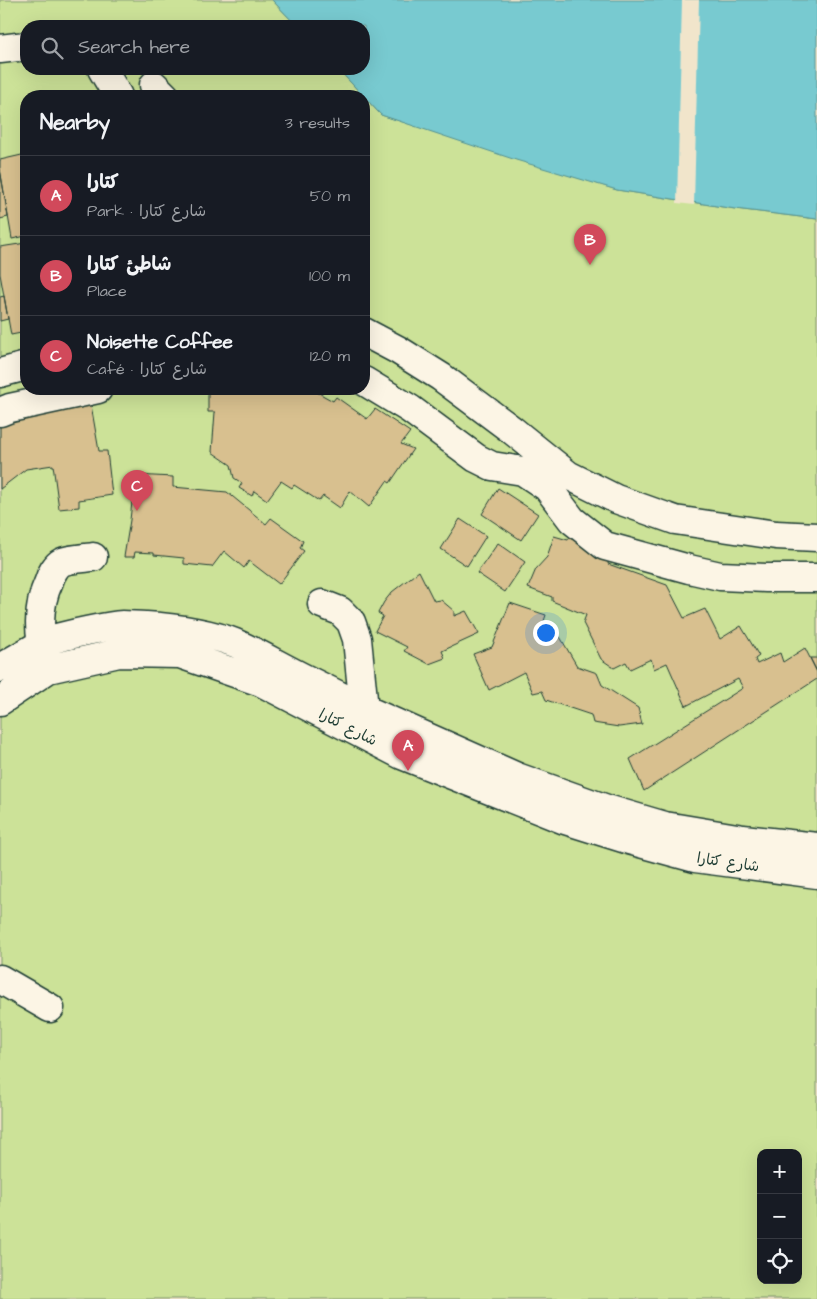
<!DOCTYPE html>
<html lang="en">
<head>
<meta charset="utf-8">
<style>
  body { margin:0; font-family:"Architects Daughter","Playpen Sans Arabic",sans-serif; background:#20242c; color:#f1f3f6 }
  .controls { position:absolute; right:15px; bottom:15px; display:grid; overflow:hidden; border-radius:10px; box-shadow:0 5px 20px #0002 }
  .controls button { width:45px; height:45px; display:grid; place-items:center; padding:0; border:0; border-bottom:1px solid #363941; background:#171b24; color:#f1f3f6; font:25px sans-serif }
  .you { position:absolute; left:545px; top:632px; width:18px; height:18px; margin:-12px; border:4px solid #fff; border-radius:50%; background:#1a73e8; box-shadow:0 0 0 8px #1a73e833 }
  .badge { display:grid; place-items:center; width:32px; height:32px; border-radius:50%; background:#d1495b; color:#fff; font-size:16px; font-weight:700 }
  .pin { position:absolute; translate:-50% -41px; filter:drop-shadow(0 1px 2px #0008) }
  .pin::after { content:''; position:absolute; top:26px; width:18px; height:15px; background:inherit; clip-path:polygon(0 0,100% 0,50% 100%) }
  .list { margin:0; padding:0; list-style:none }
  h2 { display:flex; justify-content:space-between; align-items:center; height:65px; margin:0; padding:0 20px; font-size:21px }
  h2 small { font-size:16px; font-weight:400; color:#9ea1a6 }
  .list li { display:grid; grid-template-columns:32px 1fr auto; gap:15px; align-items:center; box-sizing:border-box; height:80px; padding:0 20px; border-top:1px solid #363941 }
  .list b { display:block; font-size:19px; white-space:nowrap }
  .list p { margin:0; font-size:16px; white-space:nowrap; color:#9ea1a6 }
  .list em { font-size:16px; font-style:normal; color:#9ea1a6 }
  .icon { flex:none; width:28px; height:28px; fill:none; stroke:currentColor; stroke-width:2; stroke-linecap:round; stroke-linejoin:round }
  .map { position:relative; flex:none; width:817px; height:1299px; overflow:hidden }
  .search { position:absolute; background:#171b24; box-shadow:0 5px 20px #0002; left:20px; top:20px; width:350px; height:55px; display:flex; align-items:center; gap:12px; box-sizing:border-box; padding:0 18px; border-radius:20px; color:#9ea1a6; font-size:19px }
  .panel { position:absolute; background:#171b24; box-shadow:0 5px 20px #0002; left:20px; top:90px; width:350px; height:305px; border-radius:20px }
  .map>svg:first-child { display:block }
  .green { fill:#cce298; stroke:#769066; fill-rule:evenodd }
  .water { fill:#78cad0; stroke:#549292 }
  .pier { fill:#f1e5cb }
  .building { fill:#d8c08f; stroke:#1f3d34 }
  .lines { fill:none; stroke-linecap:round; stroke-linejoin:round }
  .minor-casing { stroke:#1f3d34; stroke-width:31 }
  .minor { stroke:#fcf5e5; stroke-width:28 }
  .labels { text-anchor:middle; stroke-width:4; stroke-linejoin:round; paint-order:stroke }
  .street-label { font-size:15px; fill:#1f3d34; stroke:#fcf5e5 }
</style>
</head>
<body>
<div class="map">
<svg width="817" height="1299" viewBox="0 0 817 1299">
  <rect width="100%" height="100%" fill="#f1e5cb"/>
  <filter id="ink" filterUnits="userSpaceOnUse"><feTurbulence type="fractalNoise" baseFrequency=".02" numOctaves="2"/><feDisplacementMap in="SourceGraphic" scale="10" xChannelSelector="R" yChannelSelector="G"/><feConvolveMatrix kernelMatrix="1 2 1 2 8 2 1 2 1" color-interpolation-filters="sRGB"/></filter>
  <g filter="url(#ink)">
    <!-- green -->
    <path class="green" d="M 0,0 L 272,0 L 297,26 L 26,26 L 26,69 L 338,69 L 381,115 L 617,190 L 735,209 L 817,219 L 817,1299 L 0,1299 ZM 26,96 L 364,96 L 364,389 L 26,389 ZM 761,1153 L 798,1153 L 798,1280 L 761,1280 Z"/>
    <!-- water -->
    <path class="water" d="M 272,0 L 817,0 L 817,219 L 735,209 L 617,190 L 516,160 L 381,115 L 338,69 L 364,69 L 364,26 L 297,26 Z"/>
    <!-- pier -->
    <path class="pier" d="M 682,0 L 699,0 L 694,205 L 677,203 Z"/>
    <!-- building -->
    <path class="building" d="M 26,154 L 26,236 L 12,239 L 0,169 L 0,160 Z
      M 0,169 L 8,217 L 0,219 Z
      M 26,243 L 26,332 L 11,335 L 0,274 L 0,247 Z
      M 4,296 L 8,319 L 0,321 L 0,297 Z
      M 213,389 L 307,389 L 315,391 L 333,401 L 336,397 L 367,419 L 375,409 L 410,432 L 401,444 L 413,449 L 390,483 L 387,481 L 369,507 L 350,491 L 340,508 L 323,496 L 319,501 L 294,485 L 292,488 L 281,481 L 267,500 L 254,491 L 252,496 L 239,488 L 242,483 L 234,478 L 231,465 L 212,452 L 215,412 L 208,412 L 208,391 Z
      M 91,405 L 99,451 L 107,451 L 112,495 L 79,500 L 79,507 L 59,509 L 53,465 L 26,469 L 0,489 L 0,418 L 41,411 Z
      M 135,475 L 173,477 L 173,487 L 227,492 L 266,524 L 271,518 L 303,541 L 300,548 L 304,551 L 279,584 L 249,561 L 244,568 L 224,551 L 212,567 L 184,564 L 184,558 L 154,555 L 154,553 L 135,552 L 134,557 L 124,557 L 130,520 Z
      M 498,488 L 538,514 L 521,540 L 482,514 Z
      M 460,519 L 486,536 L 467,566 L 441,549 Z
      M 554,536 L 568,540 L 569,538 L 579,542 L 578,544 L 610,554 L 608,564 L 667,585 L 684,618 L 705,609 L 720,639 L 741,626 L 759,656 L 755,659 L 757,664 L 780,653 L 783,662 L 805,648 L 817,672 L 817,679 L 644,791 L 630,759 L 743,688 L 738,679 L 686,706 L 667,663 L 654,669 L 651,659 L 630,669 L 626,662 L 614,668 L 601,659 L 583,623 L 586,615 L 552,601 L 552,597 L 528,588 L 536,569 L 547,557 Z
      M 498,543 L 525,562 L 505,592 L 477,573 Z
      M 419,571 L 434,601 L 441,600 L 454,611 L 454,616 L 466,611 L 479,634 L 442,651 L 445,658 L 429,664 L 404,651 L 407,647 L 375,631 L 383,616 L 378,613 L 384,602 L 392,592 Z
      M 510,603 L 546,615 L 542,627 L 559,635 L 577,666 L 597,673 L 602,685 L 638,708 L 642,724 L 619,727 L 593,723 L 591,715 L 546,700 L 542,691 L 533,693 L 524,672 L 489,690 L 473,654 L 492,647 Z
      M 810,658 L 817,658 L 817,672 Z"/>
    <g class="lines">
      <!-- minor casing -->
      <g class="minor-casing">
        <path id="minor" d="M 0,49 L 26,46
          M 102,69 L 118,96
          M 154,85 L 165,96
          M 364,332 L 398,350 L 441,377 L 512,430 L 568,475 L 616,499 L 675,520 L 776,535 L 817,537
          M 0,373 L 26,366
          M 364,381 L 410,409 L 476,458 L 492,466 L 523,471 L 547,487 L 572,520 L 605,546 L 689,569 L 720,576 L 766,578 L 817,578
          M 0,412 L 10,408 L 98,389
          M 322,604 L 340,611 L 351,622 L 357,639 L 364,709
          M 46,661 C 38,634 37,607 49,581 C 51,574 56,565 62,562 C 68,559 86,558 93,557
          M 0,668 L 41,644 L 49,640 C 73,634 98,627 123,625 C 131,625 138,626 146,626 C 176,628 207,632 235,643 C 256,652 276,664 296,674 C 319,686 342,696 364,709 L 517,777 L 607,809 L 665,826 L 743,839 L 817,847
          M 0,701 L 48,669 L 119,653 L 180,654 L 261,682 L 402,755 L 565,820 L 629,840 L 695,858 L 817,874
          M 0,979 L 50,1008"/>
      </g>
      <!-- minor -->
      <use href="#minor" class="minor"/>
    </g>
  </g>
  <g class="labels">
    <!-- street labels -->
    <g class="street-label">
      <text transform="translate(348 727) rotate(27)" y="5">شارع كتارا</text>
      <text transform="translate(728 862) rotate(8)" y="5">شارع كتارا</text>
    </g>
  </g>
</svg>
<div class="controls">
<button>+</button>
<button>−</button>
<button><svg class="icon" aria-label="locate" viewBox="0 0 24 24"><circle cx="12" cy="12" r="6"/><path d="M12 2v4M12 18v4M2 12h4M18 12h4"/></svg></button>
</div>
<div class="you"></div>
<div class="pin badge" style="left:408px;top:771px">A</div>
<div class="pin badge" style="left:590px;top:265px">B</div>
<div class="pin badge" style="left:137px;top:511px">C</div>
<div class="search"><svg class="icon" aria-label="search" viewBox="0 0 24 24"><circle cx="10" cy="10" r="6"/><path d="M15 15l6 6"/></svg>Search here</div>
<section class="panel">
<h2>Nearby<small>3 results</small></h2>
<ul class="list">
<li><span class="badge">A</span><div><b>كتارا</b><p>Park · شارع كتارا</p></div><em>50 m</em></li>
<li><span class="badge">B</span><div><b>شاطئ كتارا</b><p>Place</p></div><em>100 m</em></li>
<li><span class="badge">C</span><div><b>Noisette Coffee</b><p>Café · شارع كتارا</p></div><em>120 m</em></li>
</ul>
</section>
</div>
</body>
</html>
